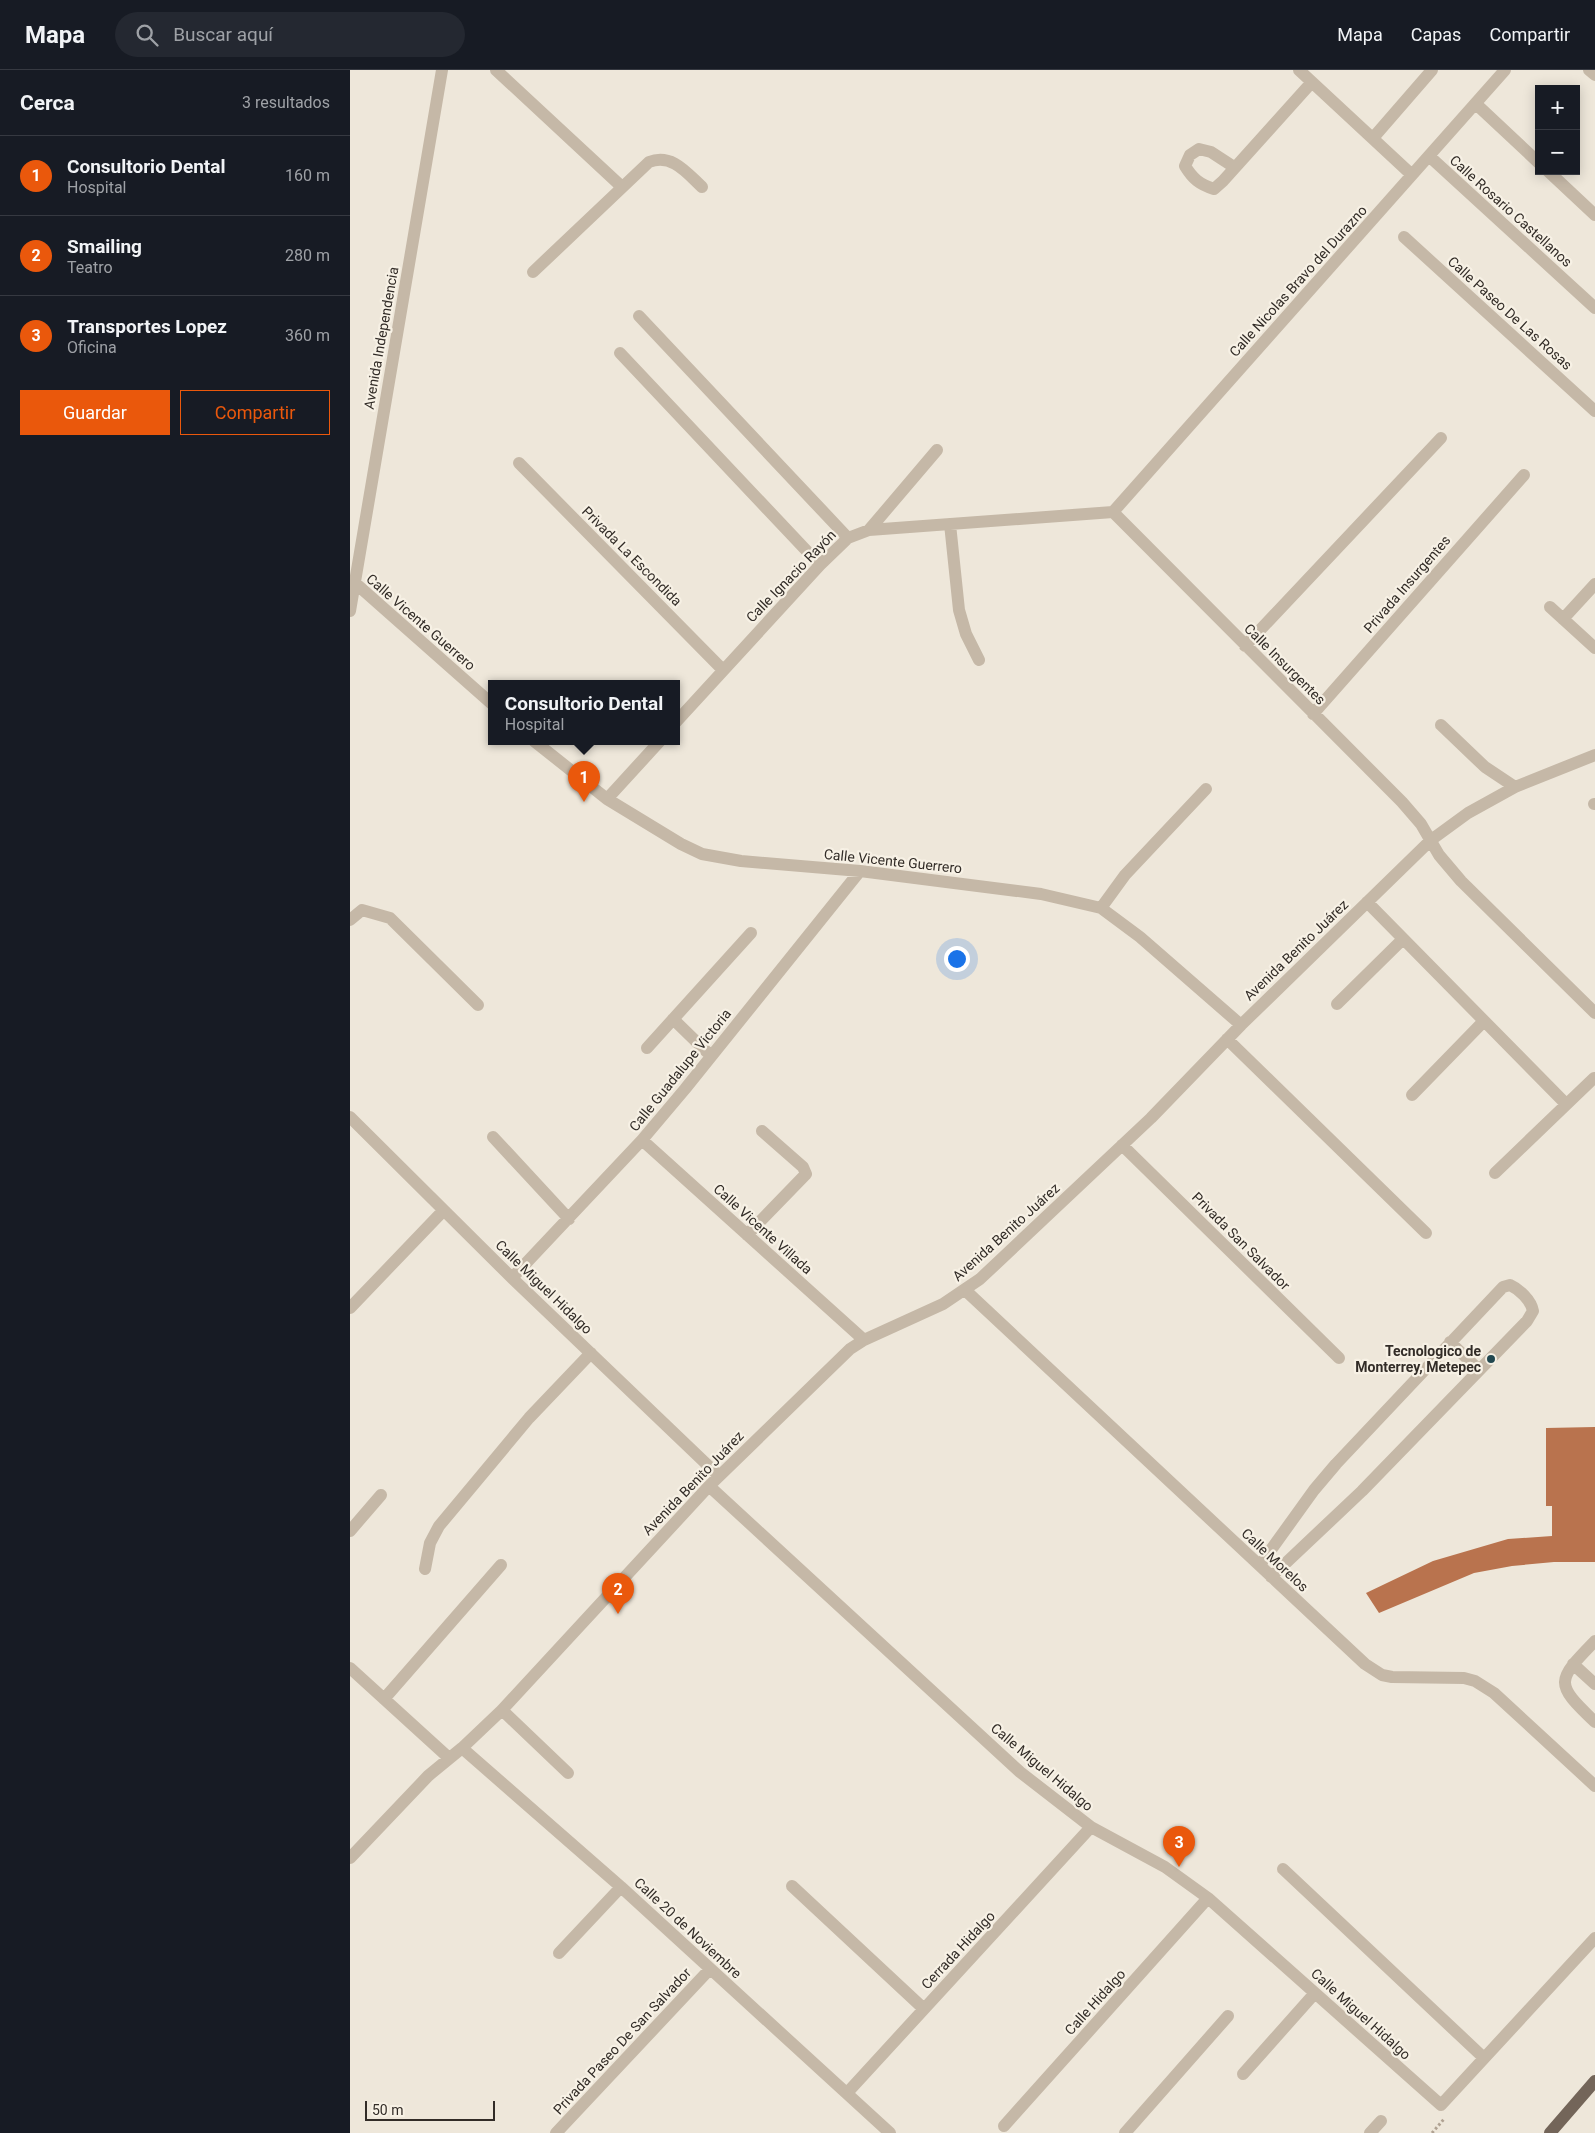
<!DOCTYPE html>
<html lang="es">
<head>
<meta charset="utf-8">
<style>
  body { margin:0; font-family:Roboto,sans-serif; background:#242831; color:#f1f3f6 }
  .controls { position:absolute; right:15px; top:15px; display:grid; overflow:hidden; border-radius:0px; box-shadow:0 2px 12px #0003 }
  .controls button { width:45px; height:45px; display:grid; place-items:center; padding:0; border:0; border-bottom:1px solid #363941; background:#171b24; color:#f1f3f6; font:25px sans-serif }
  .scale { position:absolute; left:15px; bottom:12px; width:130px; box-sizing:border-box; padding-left:5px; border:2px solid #322c27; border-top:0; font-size:14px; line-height:18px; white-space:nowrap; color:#322c27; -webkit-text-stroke:4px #f7f1e5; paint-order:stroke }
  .you { position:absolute; left:606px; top:888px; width:18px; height:18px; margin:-12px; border:4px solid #fff; border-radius:50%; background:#1a73e8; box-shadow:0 0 0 8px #1a73e833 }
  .badge { display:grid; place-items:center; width:32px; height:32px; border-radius:50%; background:#ea580c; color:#fff; font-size:16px; font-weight:700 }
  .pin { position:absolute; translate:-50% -41px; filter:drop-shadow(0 1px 2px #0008) }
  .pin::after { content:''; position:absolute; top:26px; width:18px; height:15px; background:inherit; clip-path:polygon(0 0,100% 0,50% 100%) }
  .popup { position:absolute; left:138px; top:610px; width:192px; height:65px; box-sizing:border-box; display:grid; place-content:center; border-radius:0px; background:#171b24; filter:drop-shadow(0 1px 4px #0005); font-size:16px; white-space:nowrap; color:#9ea1a6 }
  .popup b { font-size:19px; color:#f1f3f6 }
  .popup::after { content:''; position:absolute; left:50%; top:100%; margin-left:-10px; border:10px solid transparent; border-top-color:#171b24 }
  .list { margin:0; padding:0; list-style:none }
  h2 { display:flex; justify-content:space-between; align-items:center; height:65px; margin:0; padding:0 20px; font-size:21px }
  h2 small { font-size:16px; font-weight:400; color:#9ea1a6 }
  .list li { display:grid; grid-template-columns:32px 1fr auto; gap:15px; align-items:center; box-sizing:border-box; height:80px; padding:0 20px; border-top:1px solid #363941 }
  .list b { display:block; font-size:19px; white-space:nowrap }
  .list p { margin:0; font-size:16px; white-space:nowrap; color:#9ea1a6 }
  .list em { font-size:16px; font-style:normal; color:#9ea1a6 }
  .actions { display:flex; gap:10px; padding:15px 20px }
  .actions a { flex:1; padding:11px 0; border:1px solid #ea580c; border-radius:0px; text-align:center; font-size:18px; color:#ea580c }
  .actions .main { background:#ea580c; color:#fff }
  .icon { flex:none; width:28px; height:28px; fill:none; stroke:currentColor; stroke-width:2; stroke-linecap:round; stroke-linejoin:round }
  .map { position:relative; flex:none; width:1245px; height:2063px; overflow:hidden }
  header { display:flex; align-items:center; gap:30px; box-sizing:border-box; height:70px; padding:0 25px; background:#171b24; border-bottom:1px solid #363941 }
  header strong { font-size:24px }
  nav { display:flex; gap:28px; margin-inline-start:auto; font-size:18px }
  .search { width:350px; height:45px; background:#242831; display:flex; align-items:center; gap:12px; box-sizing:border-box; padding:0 18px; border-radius:28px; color:#9ea1a6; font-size:19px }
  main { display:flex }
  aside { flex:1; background:#171b24 }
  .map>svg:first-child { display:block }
  .building { fill:#b9734e }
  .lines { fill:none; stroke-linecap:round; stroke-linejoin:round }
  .path { stroke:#b0a292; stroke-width:3; stroke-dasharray:2.5 2.5; stroke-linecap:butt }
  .minor { stroke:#c5b8a7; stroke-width:12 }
  .major { stroke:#736559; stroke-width:12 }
  .poi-dot { fill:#21474f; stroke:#f7f1e5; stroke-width:2 }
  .labels { text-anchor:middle; stroke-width:4.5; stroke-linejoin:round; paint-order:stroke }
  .street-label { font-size:14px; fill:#322c27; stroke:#f7f1e5 }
  .poi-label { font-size:14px; font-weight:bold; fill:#322c27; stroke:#f7f1e5; text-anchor:end }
</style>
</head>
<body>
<header>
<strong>Mapa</strong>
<div class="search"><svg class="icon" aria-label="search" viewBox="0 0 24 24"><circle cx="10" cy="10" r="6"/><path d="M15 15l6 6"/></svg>Buscar aquí</div>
<nav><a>Mapa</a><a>Capas</a><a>Compartir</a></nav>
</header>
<main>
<aside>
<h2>Cerca<small>3 resultados</small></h2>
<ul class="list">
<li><span class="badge">1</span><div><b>Consultorio Dental</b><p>Hospital</p></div><em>160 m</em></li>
<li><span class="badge">2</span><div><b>Smailing</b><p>Teatro</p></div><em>280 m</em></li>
<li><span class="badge">3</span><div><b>Transportes Lopez</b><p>Oficina</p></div><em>360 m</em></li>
</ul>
<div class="actions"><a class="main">Guardar</a><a>Compartir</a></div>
</aside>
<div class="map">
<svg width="1245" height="2063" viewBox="0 0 1245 2063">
  <rect width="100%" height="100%" fill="#eee7da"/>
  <!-- building -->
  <path class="building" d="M 1245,1357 L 1245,1492 L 1204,1492 L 1162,1496 L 1124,1503 L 1029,1543 L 1016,1523 L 1083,1491 L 1158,1469 L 1202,1466 L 1202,1436 L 1196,1436 L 1196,1358 Z"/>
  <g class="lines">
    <!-- path -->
    <path class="path" d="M 1082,2063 L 1094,2049"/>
    <!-- minor -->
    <path class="minor" d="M 146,0 L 272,117
      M 949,0 L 1062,105
      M 1239,0 L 1245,5
      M 1126,34 L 1189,93
      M 1023,68 L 1082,0
      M 1079,86 L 1245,238
      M 884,97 L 861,82 L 849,79 L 840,85 L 835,96 C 843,109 849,114 864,119 L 873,111 L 962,12
      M 1198,101 L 1245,145
      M 1054,167 L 1245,341
      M 183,202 L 299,92 C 322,83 337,103 352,117
      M 289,246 L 498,468
      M 270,283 L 470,495
      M 169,393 L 373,600
      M 763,442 L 1052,732 L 1071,754 L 1089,785 L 1111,811 L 1245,943
      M 763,442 L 1155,0
      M 600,454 L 609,540 L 616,564 L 629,590
      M 519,460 L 587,380
      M 4,512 L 142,634
      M 1200,537 L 1245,578
      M 0,541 L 92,0
      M 1213,549 L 1245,514
      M 895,576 L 1091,368
      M 963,644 L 1174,405
      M 326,652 L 470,495 L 498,468 L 519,460 L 763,442
      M 1091,655 L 1135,697 L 1165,717
      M 184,671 L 257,729 L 331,774 L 352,784 L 391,791 L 510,801 L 691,824 L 751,838 L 790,867 L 891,955
      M 257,729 L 310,671
      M 1244,734 L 1245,734
      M 1017,832 L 1216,1034
      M 751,838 L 775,805 L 856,719
      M 0,850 L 12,840 L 40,848 L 128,935
      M 987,934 L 1053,869
      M 323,949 L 361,986
      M 877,969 L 1076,1163
      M 297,978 L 401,863
      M 1062,1025 L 1134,951
      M 0,1047 L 162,1208 L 369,1406
      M 143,1067 L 219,1149
      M 292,1070 L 514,1270
      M 772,1075 L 989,1288
      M 1145,1103 L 1244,1008
      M 397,1165 L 456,1104 L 453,1097 L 412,1061
      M 162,1208 L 292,1070 L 335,1019 L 510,801
      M 615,1220 L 1015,1594 L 1032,1605 L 1042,1607 L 1114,1608 L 1125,1611 L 1144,1623 L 1245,1716
      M 0,1238 L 93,1141
      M 1100,1272 L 1129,1300
      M 359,1416 L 670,1702 L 741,1757 L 815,1797 L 858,1828 L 1091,2035 L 1245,1868
      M 0,1461 L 31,1425
      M 910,1495 L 964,1420 L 986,1394 L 1153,1217 L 1160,1215 C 1169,1219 1181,1230 1183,1241 L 1177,1251 L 1012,1421 L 921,1507
      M 75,1499 L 80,1473 L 89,1456 L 179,1348 L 241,1283
      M 1245,1571 C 1206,1611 1204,1613 1245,1652
      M 1223,1594 L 1245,1614
      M 0,1598 L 99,1688
      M 34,1629 L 151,1495
      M 152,1640 L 218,1703
      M 112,1678 L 271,1817 L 540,2063
      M 0,1788 L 78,1706 L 112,1678 L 152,1640 L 359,1416 L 500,1279 L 514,1270 L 593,1234 L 630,1209 L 801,1048 L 891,955 L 1081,770 L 1118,743 L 1165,717 L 1245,685
      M 933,1799 L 1134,1988
      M 442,1816 L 574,1939
      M 209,1883 L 271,1817
      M 893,2004 L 965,1923
      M 497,2023 L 741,1757
      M 654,2056 L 858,1828
      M 206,2063 L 360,1899
      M 775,2063 L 878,1946
      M 1020,2063 L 1031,2051"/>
    <!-- major -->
    <path class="major" d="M 1200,2063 L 1245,2011"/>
  </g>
  <!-- markers -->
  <circle class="poi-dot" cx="1141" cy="1289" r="5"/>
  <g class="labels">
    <!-- street labels -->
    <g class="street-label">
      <text transform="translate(1161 141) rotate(42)" y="5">Calle Rosario Castellanos</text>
      <text transform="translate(948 211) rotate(-48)" y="5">Calle Nicolas Bravo del Durazno</text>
      <text transform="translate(1160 243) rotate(42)" y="5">Calle Paseo De Las Rosas</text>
      <text transform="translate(31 268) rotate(-80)" y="5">Avenida Independencia</text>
      <text transform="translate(282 486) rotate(45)" y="5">Privada La Escondida</text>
      <text transform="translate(441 506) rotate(-46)" y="5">Calle Ignacio Rayón</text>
      <text transform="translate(1057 514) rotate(-49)" y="5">Privada Insurgentes</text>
      <text transform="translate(71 552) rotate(41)" y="5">Calle Vicente Guerrero</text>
      <text transform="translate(935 594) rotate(45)" y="5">Calle Insurgentes</text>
      <text transform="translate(543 791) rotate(6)" y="5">Calle Vicente Guerrero</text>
      <text transform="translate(946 880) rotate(-44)" y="5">Avenida Benito Juárez</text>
      <text transform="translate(330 1000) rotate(-51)" y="5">Calle Guadalupe Victoria</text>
      <text transform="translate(413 1159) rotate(42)" y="5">Calle Vicente Villada</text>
      <text transform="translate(656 1162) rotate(-42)" y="5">Avenida Benito Juárez</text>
      <text transform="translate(891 1171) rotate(45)" y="5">Privada San Salvador</text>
      <text transform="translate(194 1217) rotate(44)" y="5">Calle Miguel Hidalgo</text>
      <text transform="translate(343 1413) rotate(-46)" y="5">Avenida Benito Juárez</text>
      <text transform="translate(925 1490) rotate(43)" y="5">Calle Morelos</text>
      <text transform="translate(692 1697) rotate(40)" y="5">Calle Miguel Hidalgo</text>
      <text transform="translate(338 1858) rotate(43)" y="5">Calle 20 de Noviembre</text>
      <text transform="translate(608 1880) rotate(-47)" y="5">Cerrada Hidalgo</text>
      <text transform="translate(745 1932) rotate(-48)" y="5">Calle Hidalgo</text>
      <text transform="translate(1011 1944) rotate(42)" y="5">Calle Miguel Hidalgo</text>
      <text transform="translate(272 1971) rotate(-47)" y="5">Privada Paseo De San Salvador</text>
    </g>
    <!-- poi labels -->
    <g class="poi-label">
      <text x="1131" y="1286">Tecnologico de<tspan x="1131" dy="16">Monterrey, Metepec</tspan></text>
    </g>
  </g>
</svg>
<div class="controls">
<button>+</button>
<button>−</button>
</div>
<div class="scale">50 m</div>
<div class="you"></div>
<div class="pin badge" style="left:234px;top:732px">1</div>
<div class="popup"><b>Consultorio Dental</b>Hospital</div>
<div class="pin badge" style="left:268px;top:1544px">2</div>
<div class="pin badge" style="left:829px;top:1797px">3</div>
</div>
</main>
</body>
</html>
